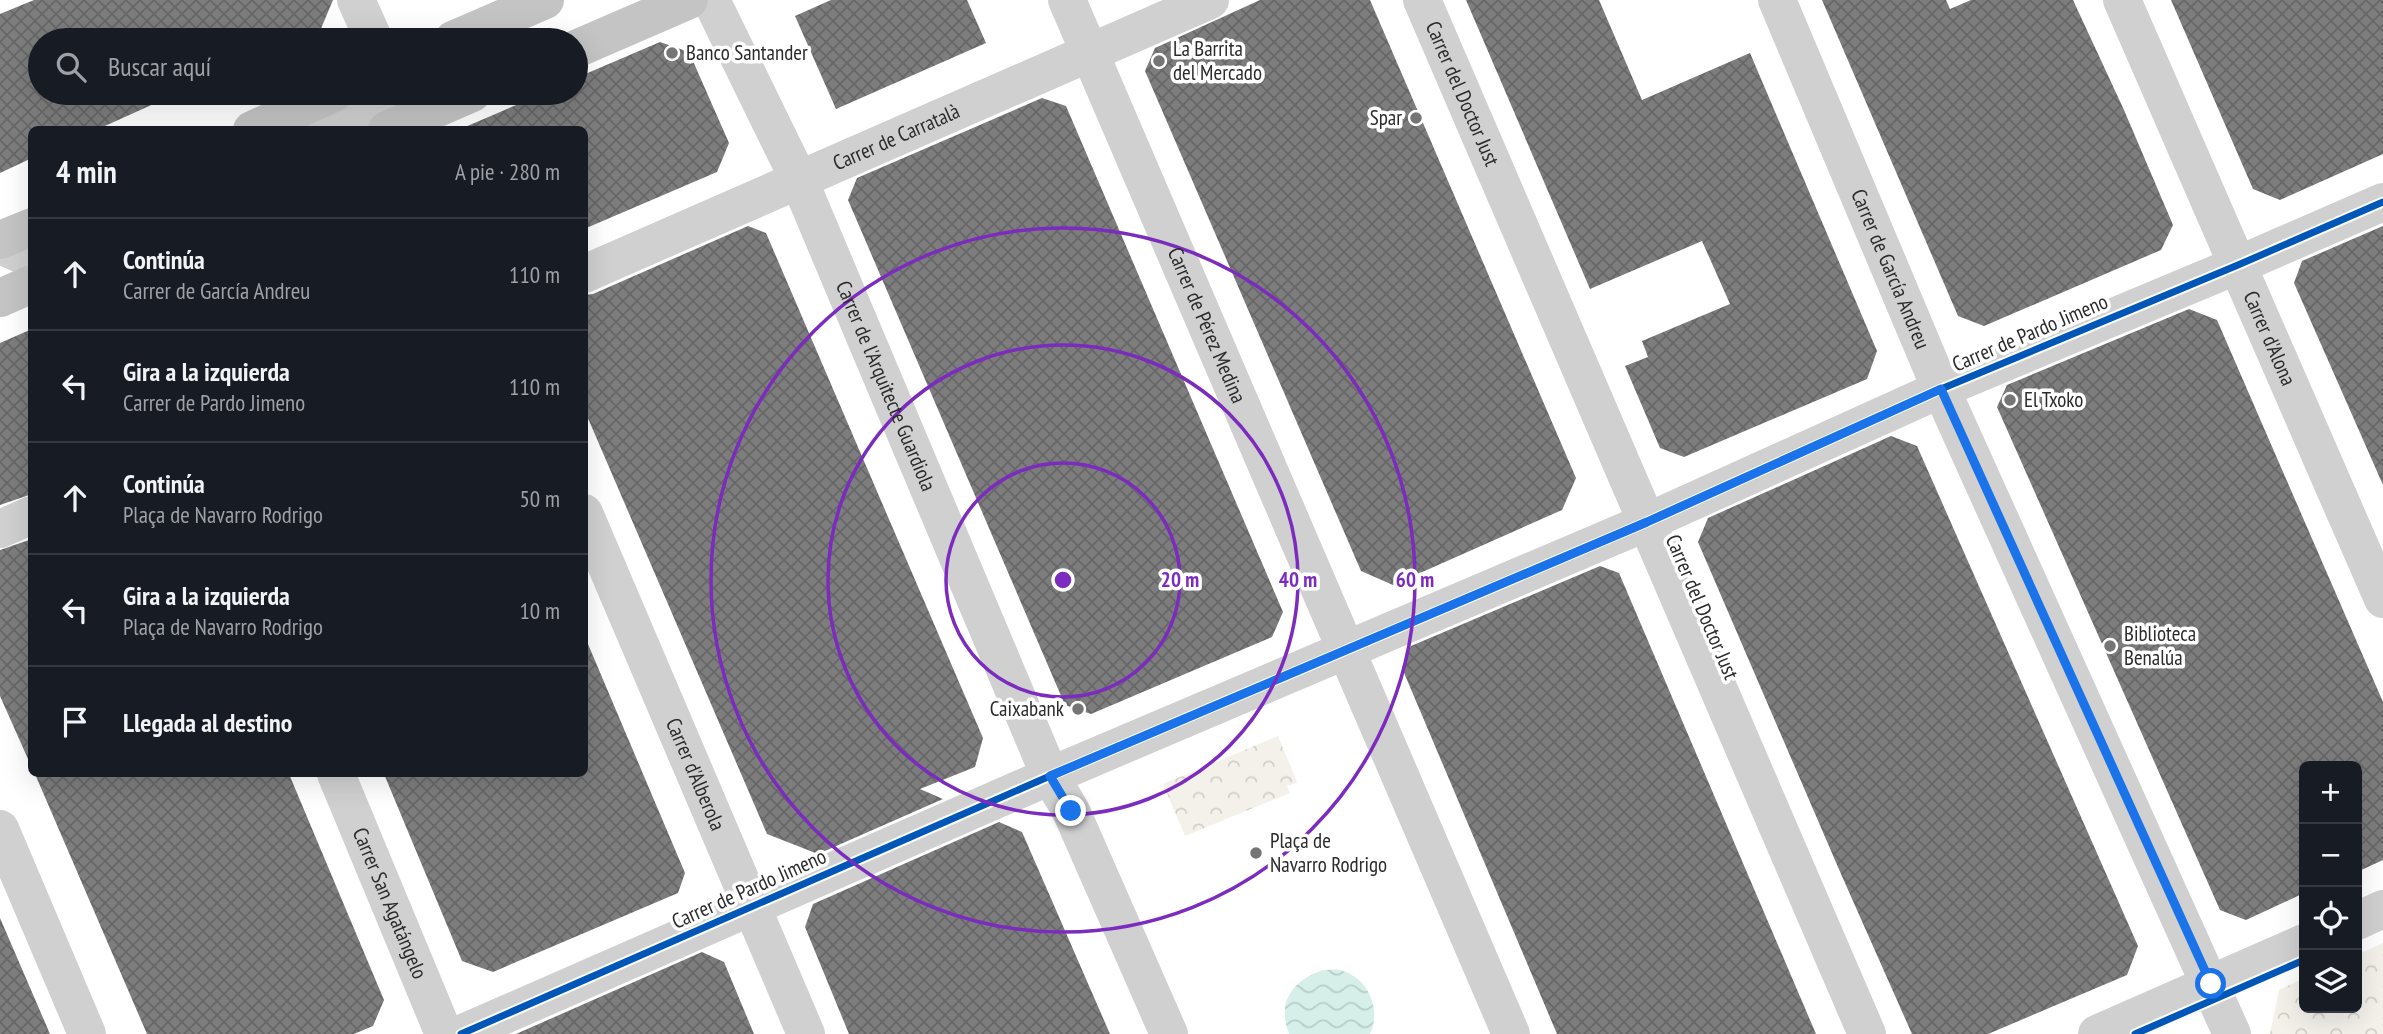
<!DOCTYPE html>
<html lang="es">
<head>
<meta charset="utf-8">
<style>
  body { margin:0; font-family:"PT Sans Narrow",sans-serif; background:#20242c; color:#f1f3f6 }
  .controls { position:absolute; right:21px; bottom:21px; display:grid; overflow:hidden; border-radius:10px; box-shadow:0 7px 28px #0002 }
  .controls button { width:63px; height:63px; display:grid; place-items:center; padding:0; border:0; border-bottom:2px solid #363941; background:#171b24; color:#f1f3f6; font:35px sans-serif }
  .stop { position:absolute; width:21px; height:21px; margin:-16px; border:5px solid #1a73e8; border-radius:50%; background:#fff }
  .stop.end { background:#1a73e8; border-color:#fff; box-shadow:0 2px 7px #0008 }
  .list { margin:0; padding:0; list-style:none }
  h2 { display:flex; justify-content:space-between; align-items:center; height:91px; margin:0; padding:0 28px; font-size:30px }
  h2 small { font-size:23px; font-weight:400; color:#9ea1a6 }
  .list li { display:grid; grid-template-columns:46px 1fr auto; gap:21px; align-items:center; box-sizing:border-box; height:112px; padding:0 28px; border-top:2px solid #363941 }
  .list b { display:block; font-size:26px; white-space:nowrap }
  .list p { margin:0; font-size:23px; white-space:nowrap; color:#9ea1a6 }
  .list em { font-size:23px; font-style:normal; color:#9ea1a6 }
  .icon { flex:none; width:38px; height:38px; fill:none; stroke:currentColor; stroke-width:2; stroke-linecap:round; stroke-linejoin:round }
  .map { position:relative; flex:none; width:2383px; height:1034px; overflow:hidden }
  .search { position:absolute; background:#171b24; box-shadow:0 7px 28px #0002; left:28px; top:28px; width:560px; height:77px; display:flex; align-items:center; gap:18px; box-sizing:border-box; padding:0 24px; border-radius:38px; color:#9ea1a6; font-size:26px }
  .panel { position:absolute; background:#171b24; box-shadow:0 7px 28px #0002; left:28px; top:126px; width:560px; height:651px; border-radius:10px }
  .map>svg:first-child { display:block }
  .forest { fill:url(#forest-crowns) }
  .water { fill:url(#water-waves) }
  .building { fill:url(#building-cross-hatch) }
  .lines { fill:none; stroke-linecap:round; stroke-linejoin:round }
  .street { stroke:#d0d0d0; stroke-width:38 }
  .primary { stroke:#c4c4c4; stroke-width:38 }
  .cycleway-casing { stroke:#fff; stroke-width:11 }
  .cycleway { stroke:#0057b8; stroke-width:7 }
  .route { stroke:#1a73e8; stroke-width:9 }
  .ring { fill:none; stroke:#7b2cbf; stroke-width:3.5 }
  .poi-dot { fill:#757575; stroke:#fff; stroke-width:2.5 }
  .labels { text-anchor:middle; stroke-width:7; stroke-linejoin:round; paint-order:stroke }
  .poi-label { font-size:21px; fill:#2b2b2b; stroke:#fff; text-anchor:start }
  .street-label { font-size:21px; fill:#2b2b2b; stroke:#fff }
  .centre { fill:#7b2cbf; stroke:#fff; stroke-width:3.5 }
  .ring-label { font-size:21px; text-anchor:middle; font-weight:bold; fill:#7b2cbf; stroke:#fff; stroke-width:7; stroke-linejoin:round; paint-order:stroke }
</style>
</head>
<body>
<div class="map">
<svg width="2383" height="1034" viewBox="0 0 2383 1034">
  <defs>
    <pattern id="forest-crowns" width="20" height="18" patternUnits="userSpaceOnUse" patternTransform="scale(1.75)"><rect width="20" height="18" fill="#f3f1ea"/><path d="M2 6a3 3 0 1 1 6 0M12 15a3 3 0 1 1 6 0" fill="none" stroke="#d0cfc9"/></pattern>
    <pattern id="water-waves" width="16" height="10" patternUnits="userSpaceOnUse" patternTransform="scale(1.75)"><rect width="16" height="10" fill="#d6f0e9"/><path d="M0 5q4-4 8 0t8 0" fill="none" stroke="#b8cec8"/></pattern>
    <pattern id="building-cross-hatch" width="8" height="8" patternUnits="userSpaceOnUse" patternTransform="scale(1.75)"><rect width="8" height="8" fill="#7d7d7d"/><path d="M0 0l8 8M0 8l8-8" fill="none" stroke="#676767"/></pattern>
  </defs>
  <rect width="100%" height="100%" fill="#fff"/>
  <!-- forest -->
  <path class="forest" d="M 1278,736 L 1297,782 L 1287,786 L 1290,793 L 1185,836 L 1163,784 Z
    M 2383,943 L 2383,1034 L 2270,1034 L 2279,990 L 2304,978 L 2304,1008 L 2357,1008 L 2357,955 Z"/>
  <!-- water -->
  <path class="water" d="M 1323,970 C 1328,970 1335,969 1340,970 C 1368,977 1382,1009 1370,1034 L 1289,1034 C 1277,1001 1292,981 1323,970 Z"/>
  <!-- building -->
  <path class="building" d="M 34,0 L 333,0 L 320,31 L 298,40 L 40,40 L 40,93 L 178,93 L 96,130 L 32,130 L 32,158 L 0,173 L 0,14 Z
    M 831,0 L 967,0 L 986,43 L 836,109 L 795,16 Z
    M 1260,0 L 1370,0 L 1576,478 L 1562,510 L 1393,585 L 1361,571 L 1145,71 L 1155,48 Z
    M 1466,0 L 1599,0 L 1642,100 L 1750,53 L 1877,351 L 1867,379 L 1684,457 L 1660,448 L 1625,366 L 1648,357 L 1642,341 L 1730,304 L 1702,241 L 1590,289 Z
    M 1822,0 L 1946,0 L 1950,9 L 1971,0 L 2073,0 L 2124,110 L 2173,225 L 2161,250 L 1984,326 L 1958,316 Z
    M 2171,0 L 2383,0 L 2383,154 L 2280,200 L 2253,189 Z
    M 660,42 L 689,52 L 729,143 L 717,172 L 584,229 L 584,130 L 458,130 L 544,93 L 576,93 L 576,78 Z
    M 1042,98 L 1066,106 L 1283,612 L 1272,637 L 1091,714 L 1065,705 L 848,200 L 857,178 Z
    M 748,226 L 766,233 L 983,738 L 975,767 L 920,789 L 943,799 L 818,854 L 767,834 L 584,409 L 584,295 L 593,294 Z
    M 2383,226 L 2383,485 L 2294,283 L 2302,261 Z
    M 2189,309 L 2217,320 L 2383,702 L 2383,860 L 2357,872 L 2357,766 L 2304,766 L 2304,893 L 2246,920 L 2220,910 L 1997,407 L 2007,385 Z
    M 32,329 L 32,494 L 0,505 L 0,343 Z
    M 1891,436 L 1917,446 L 2138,946 L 2127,975 L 1988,1034 L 1912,1034 L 1841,874 L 1698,542 L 1708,518 Z
    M 32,539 L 32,768 L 0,696 L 0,550 Z
    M 1600,566 L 1619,573 L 1816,1034 L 1557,1034 L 1402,668 L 1411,646 Z
    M 585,637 L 685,873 L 678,893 L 493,972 L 462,961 L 384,774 L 584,774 Z
    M 35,774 L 289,774 L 384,1000 L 373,1026 L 354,1034 L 147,1034 Z
    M 999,822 L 1022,832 L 1110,1034 L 849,1034 L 805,927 L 813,904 Z
    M 0,918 L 50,1034 L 0,1034 Z
    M 702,952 L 724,962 L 754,1034 L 516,1034 Z"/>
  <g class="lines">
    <!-- street -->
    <g class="street">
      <path d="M 356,0 L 374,40"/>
      <path id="s1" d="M 711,0 L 799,180 L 1050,776 L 1071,811 L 1169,1034"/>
      <path id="s2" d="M 1067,0 L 1511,1034"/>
      <path id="s3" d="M 1422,0 L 1867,1034"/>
      <path id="s4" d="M 1777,0 L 1937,380 L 2232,1034"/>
      <path id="s5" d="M 2122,0 L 2383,599"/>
      <path d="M 317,130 L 400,93"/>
      <path d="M 0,245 L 32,259"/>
      <path id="s6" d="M 584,274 L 1210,0"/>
      <path id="s7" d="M 584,513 L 806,1034"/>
      <path d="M 0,529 L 32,515"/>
      <path id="s8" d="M 336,774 L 444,1034"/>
      <path d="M 0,829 L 87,1034"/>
      <path d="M 2357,921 L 2383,909"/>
      <path d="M 461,1034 L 1050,776 L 1647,522 L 1941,389 L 2238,265 L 2383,202"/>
      <path d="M 2097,1034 L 2304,943"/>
    </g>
    <!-- primary -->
    <path class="primary" d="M 453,40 L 545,0
      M 576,49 L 689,0
      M 252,130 L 334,93
      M 387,130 L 472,93
      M 0,240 L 32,227
      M 0,298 L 32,284"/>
    <!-- cycleway casing -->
    <g class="cycleway-casing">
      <path id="cycleway" d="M 461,1034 L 1050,776 L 1647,522 L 1941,389 L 2238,265 L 2383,202
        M 2135,1034 L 2304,960"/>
    </g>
    <!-- cycleway -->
    <use href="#cycleway" class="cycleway"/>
  </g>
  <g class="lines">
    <!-- route -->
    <path class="route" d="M 1071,811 L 1050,776 L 1647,522 L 1941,389 L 2211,984"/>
  </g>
  <!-- distance rings -->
  <g class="ring">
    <circle cx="1063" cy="580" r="117"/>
    <circle cx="1063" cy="580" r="235"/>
    <circle cx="1063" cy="580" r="352"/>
  </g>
  <!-- markers -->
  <g class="poi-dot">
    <circle cx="672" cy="53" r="7"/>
    <circle cx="1159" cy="61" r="7"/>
    <circle cx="1416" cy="118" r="7"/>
    <circle cx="2010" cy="400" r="7"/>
    <circle cx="2110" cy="646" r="7"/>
    <circle cx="1078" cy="709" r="7"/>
    <circle cx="1256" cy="853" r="7"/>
  </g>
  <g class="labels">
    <!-- poi labels -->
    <g class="poi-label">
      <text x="1173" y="56">La Barrita<tspan x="1173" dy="24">del Mercado</tspan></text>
      <text x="686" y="60">Banco Santander</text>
      <text x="1402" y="125" text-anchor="end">Spar</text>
      <text x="2024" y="407">El Txoko</text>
      <text x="2124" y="641">Biblioteca<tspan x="2124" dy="24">Benalúa</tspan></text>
      <text x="1064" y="716" text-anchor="end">Caixabank</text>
      <text x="1270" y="848">Plaça de<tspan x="1270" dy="24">Navarro Rodrigo</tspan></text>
    </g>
    <!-- street labels -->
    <g class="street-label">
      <text dy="7" stroke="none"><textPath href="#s3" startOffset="102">Carrer del Doctor Just</textPath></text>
      <text dy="7" stroke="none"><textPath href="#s6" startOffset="341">Carrer de Carratalà</textPath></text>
      <text dy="7" stroke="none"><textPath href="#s4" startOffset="292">Carrer de García Andreu</textPath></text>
      <text dy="7" stroke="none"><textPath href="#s2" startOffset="354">Carrer de Pérez Medina</textPath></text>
      <text transform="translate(2030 333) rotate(-23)" y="7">Carrer de Pardo Jimeno</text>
      <text dy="7" stroke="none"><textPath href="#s5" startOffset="369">Carrer d'Alona</textPath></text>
      <text dy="7" stroke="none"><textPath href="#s1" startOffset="424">Carrer de l'Arquitecte Guardiola</textPath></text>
      <text transform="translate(1702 607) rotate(67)" y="7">Carrer del Doctor Just</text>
      <text dy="7" stroke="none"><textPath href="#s7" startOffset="284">Carrer d'Alberola</textPath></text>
      <text transform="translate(749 889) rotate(-24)" y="7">Carrer de Pardo Jimeno</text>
      <text dy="7" stroke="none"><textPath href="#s8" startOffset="140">Carrer San Agatángelo</textPath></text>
    </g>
  </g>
  <circle cx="1063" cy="580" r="10" class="centre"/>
  <g class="ring-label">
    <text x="1180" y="587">20 m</text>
    <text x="1298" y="587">40 m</text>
    <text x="1415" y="587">60 m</text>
  </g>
</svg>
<div class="controls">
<button>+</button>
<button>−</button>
<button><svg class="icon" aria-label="locate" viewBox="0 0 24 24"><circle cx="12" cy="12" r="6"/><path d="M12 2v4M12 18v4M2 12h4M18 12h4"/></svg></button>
<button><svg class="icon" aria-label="layers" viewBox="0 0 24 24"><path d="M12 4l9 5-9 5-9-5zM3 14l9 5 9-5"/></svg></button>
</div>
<div class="stop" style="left:2211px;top:984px"></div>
<div class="stop end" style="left:1071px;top:811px"></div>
<div class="search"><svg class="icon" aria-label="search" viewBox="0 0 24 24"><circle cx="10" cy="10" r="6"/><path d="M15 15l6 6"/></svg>Buscar aquí</div>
<section class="panel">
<h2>4 min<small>A pie · 280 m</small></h2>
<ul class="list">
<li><svg class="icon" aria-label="ahead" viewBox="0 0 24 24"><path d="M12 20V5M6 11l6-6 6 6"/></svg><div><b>Continúa</b><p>Carrer de García Andreu</p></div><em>110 m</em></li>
<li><svg class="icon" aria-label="left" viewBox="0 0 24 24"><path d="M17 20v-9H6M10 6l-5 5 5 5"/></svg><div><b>Gira a la izquierda</b><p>Carrer de Pardo Jimeno</p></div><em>110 m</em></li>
<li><svg class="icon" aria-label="ahead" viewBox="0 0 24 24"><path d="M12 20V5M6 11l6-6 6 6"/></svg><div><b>Continúa</b><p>Plaça de Navarro Rodrigo</p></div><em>50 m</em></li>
<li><svg class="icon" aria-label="left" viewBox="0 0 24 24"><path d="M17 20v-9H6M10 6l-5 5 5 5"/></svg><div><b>Gira a la izquierda</b><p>Plaça de Navarro Rodrigo</p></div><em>10 m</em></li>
<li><svg class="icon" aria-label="arrive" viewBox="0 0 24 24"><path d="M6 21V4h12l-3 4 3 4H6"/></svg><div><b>Llegada al destino</b></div></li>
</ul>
</section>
</div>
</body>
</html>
